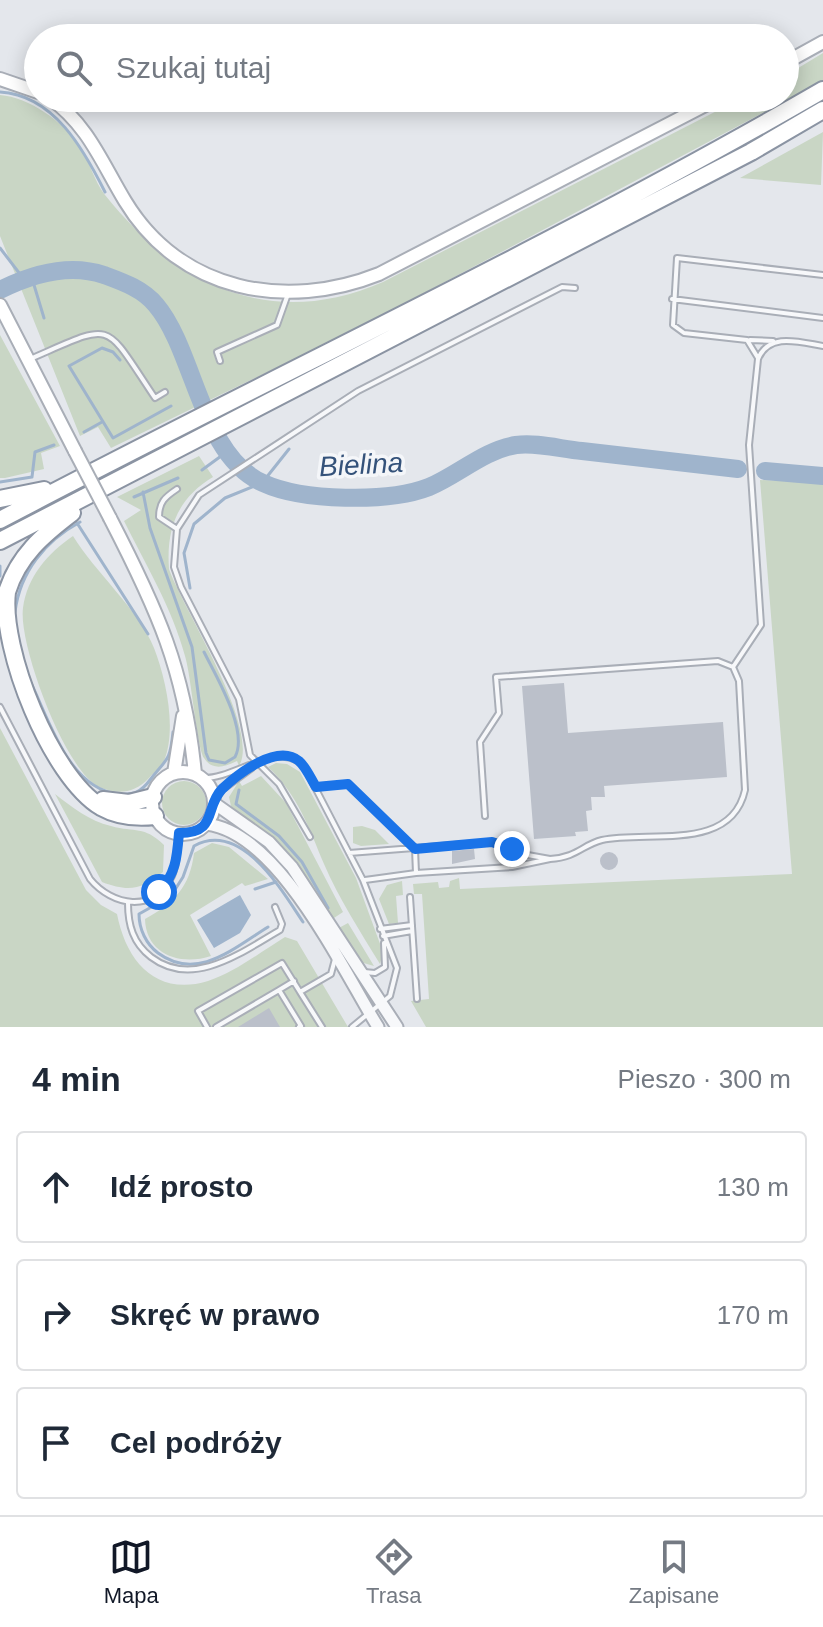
<!DOCTYPE html>
<html lang="pl">
<head>
<meta charset="utf-8">
<style>
  body { margin:0; font-family:Arial,sans-serif; background:#f2f2f3; color:#1f2937 }
  .stop { position:absolute; width:24px; height:24px; margin:-18px; border:6px solid #1a73e8; border-radius:50%; background:#fff }
  .stop.end { background:#1a73e8; border-color:#fff; box-shadow:0 2px 8px #0008 }
  .list { margin:0; padding:0; list-style:none }
  h2 { display:flex; justify-content:space-between; align-items:center; height:104px; margin:0; padding:0 32px; font-size:34px }
  h2 small { font-size:26px; font-weight:400; color:#747a83 }
  .list li { display:grid; grid-template-columns:52px 1fr auto; gap:24px; align-items:center; box-sizing:border-box; height:112px; margin:0 16px 16px; padding:0 16px; border:2px solid #e0e1e3; border-radius:8px }
  .list b { display:block; font-size:30px; white-space:nowrap }
  .list em { font-size:26px; font-style:normal; color:#747a83 }
  .icon { flex:none; width:44px; height:44px; fill:none; stroke:currentColor; stroke-width:2; stroke-linecap:round; stroke-linejoin:round }
  .map { position:relative; flex:none; width:823px; height:1027px; overflow:hidden }
  .search { position:absolute; background:#fff; box-shadow:0 4px 20px #0003; left:24px; right:24px; top:24px; height:88px; display:flex; align-items:center; gap:20px; box-sizing:border-box; padding:0 28px; border-radius:44px; color:#747a83; font-size:30px }
  .sheet { height:488px; background:#fff }
  nav { display:flex; justify-content:space-around; align-items:center; box-sizing:border-box; height:112px; border-top:2px solid #e0e1e3; background:#fff; font-size:22px; color:#747a83 }
  nav a { display:grid; justify-items:center; gap:4px }
  nav .on { color:#111827 }
  .map>svg:first-child { display:block }
  .green { fill:#c9d6c5 }
  .water { fill:#9fb4cc }
  .lines { fill:none; stroke-linecap:round; stroke-linejoin:round }
  .stream { stroke:#9fb4cc; stroke-width:3 }
  .river { stroke:#9fb4cc; stroke-width:18 }
  .building { fill:#bbc0ca }
  .service-casing { stroke:#a9aeb7; stroke-width:8 }
  .tertiary-casing { stroke:#a9aeb7; stroke-width:15 }
  .secondary-casing { stroke:#a9aeb7; stroke-width:16 }
  .motorway-casing { stroke:#8b94a3; stroke-width:20 }
  .service { stroke:#f7f8fa; stroke-width:4 }
  .tertiary { stroke:#f7f8fa; stroke-width:11 }
  .secondary { stroke:#fff; stroke-width:12 }
  .motorway { stroke:#fff; stroke-width:16 }
  .secondary-bridge-casing { stroke:#a9aeb7; stroke-width:16; stroke-linecap:butt }
  .secondary-bridge { stroke:#fff; stroke-width:12 }
  .route { stroke:#1a73e8; stroke-width:10 }
  .labels { text-anchor:middle; stroke-width:7; stroke-linejoin:round; paint-order:stroke }
  .water-label { font-size:28px; font-style:italic; fill:#34527a; stroke:#f4f6f9 }
</style>
</head>
<body>
<div class="map">
<svg width="823" height="1027" viewBox="0 0 823 1027">
  <rect width="100%" height="100%" fill="#e4e7ec"/>
  <!-- green -->
  <path class="green" d="M 823,53 L 823,81 L 364,325 L 111,448 L 98,427 L 80,436 L 0,236 L 0,95 C 29,97 64,122 80,147 C 90,162 94,181 105,195 C 178,286 270,331 383,282 L 742,98 L 785,98 L 785,76 Z
    M 823,132 L 821,185 L 740,178 Z
    M 0,335 L 60,446 L 41,453 L 44,469 L 5,478 L 0,478 Z
    M 199,456 L 213,477 C 178,498 166,528 169,569 C 183,609 261,729 239,766 L 237,761 C 225,767 212,771 204,758 C 197,748 191,675 185,656 C 172,608 146,565 124,521 L 141,510 L 117,497 Z
    M 760,480 L 823,482 L 823,1027 L 426,1027 L 411,1001 L 429,999 L 422,894 L 414,894 L 413,884 L 438,882 L 439,888 L 449,887 L 450,881 L 459,878 L 460,889 L 792,874 Z
    M 73,536 C 94,571 139,610 154,648 C 166,679 177,729 164,761 C 161,768 153,773 148,779 C 135,793 117,795 99,787 C 65,771 18,644 23,608 C 27,577 48,553 73,536 Z
    M 0,728 L 86,890 L 101,905 L 117,914 C 126,961 156,997 208,981 C 234,973 262,951 285,937 L 297,941 L 348,1027 L 0,1027 Z
    M 276,763 L 287,764 L 300,772 L 356,878 L 383,952 L 380,964 C 360,931 339,899 324,864 C 309,828 298,795 268,767 Z
    M 261,776 L 286,803 L 343,912 L 331,920 L 288,852 L 231,806 L 229,797 L 239,781 L 242,786 Z
    M162 803a22 22 0 1 1 44 0a22 22 0 1 1-44 0Z
    M 55,794 C 72,807 89,821 111,826 C 136,833 143,825 164,845 L 163,872 C 142,890 128,892 102,882 Z
    M 362,826 L 375,830 L 389,844 L 361,846 L 353,843 L 353,827 Z
    M 212,843 L 229,847 L 268,879 L 245,886 L 242,883 L 190,915 L 211,956 C 181,966 146,955 145,919 C 174,903 190,887 194,853 Z
    M 402,881 L 403,895 L 396,896 L 398,923 L 389,924 L 379,899 L 387,885 Z
    M 348,923 L 374,966 L 360,962 L 337,929 Z"/>
  <!-- water -->
  <path class="water" d="M 240,895 L 251,915 L 240,933 L 214,948 L 197,920 Z"/>
  <g class="lines">
    <!-- stream -->
    <path class="stream" d="M 0,92 C 54,95 84,150 105,192
      M 0,248 L 23,278
      M 31,275 L 44,318
      M 120,360 L 113,352 L 102,348 L 69,366 L 113,438 L 171,406
      M 84,432 L 102,422
      M 202,470 L 228,451
      M 0,482 L 32,477 L 35,452 L 54,445
      M 143,492 L 150,528 L 192,647 L 206,753 L 209,760 L 225,763 L 235,757 C 249,731 216,676 204,652
      M 134,497 L 178,478
      M 77,523 L 148,634
      M 0,566 L 0,576
      M 190,588 L 184,553 L 194,524 L 225,498 L 262,483 L 289,449
      M 15,612 C 20,572 45,541 80,522
      M 30,681 C 49,719 69,790 119,794 C 134,795 141,792 150,780 C 167,758 170,762 173,732
      M 239,790 L 236,804 L 279,836 L 302,862 L 328,908
      M 255,889 L 276,882
      M 268,927 C 234,948 197,982 158,953 C 146,944 139,929 139,914 L 171,896 L 183,877 L 194,846 C 241,820 281,889 303,922"/>
    <!-- river -->
    <path class="river" d="M 0,290 C 32,274 69,263 104,275 C 123,282 143,289 156,305 C 195,351 201,456 263,483 C 302,501 388,503 429,487 C 458,475 484,450 516,445 C 536,442 561,449 582,451 C 634,457 686,463 738,469
      M 765,471 L 823,476"/>
  </g>
  <!-- building -->
  <path class="building" d="M 564,683 L 568,733 L 723,722 L 727,777 L 604,786 L 605,797 L 591,797 L 592,810 L 586,811 L 588,831 L 575,832 L 576,836 L 534,839 L 522,686 Z
    M 474,849 L 475,859 L 452,864 L 452,851 Z
    M600 861a9 9 0 1 1 18 0a9 9 0 1 1-18 0Z
    M 269,1008 L 280,1027 L 238,1027 Z"/>
  <g class="lines">
    <!-- service casing -->
    <g class="service-casing">
      <path id="service" d="M 672,299 L 823,318
        M 750,340 L 773,341
        M 758,358 L 747,340 L 684,333 L 673,325 L 677,258 L 823,275
        M 30,359 C 116,322 102,319 155,398 L 165,392
        M 220,361 L 217,352 L 277,325 L 288,294
        M 177,529 L 159,517 C 159,502 165,497 177,489
        M 733,667 L 761,625 L 749,445 L 758,359 C 769,332 799,342 823,346
        M 0,707 L 90,879 C 112,906 154,914 172,876 C 178,863 177,848 179,833
        M 202,778 C 235,780 280,737 305,768 L 363,880 L 397,968 L 390,996 L 352,1027
        M 316,787 L 348,784 L 415,849 L 416,873 L 365,880
        M 215,801 L 222,790 L 252,768
        M 485,816 L 480,742 L 499,713 L 496,677 L 718,661 L 733,667 L 739,681 L 745,790 C 731,853 648,830 602,840 C 582,845 578,857 550,859
        M 310,837 L 279,784 L 250,755 L 239,699 L 181,587 L 174,567 L 177,529 L 199,495 L 358,391 L 562,287 L 575,288
        M 349,853 L 492,842 L 503,843 L 522,854 L 550,859 L 512,867 L 416,873
        M 410,897 L 417,999
        M 128,903 C 128,925 133,943 151,957 C 193,989 242,952 280,930 L 282,924 L 275,907
        M 380,929 L 412,925
        M 383,936 L 412,931
        M 364,972 L 375,973 L 385,967 L 384,943
        M 294,981 L 279,990 L 301,1026 L 299,1027
        M 207,1027 L 198,1011 L 282,963 L 300,992
        M 216,1027 L 279,990
        M 322,1027 L 300,992 L 331,974 L 335,959"/>
    </g>
    <!-- tertiary casing -->
    <g class="tertiary-casing">
      <path id="tertiary" d="M 214,803 L 269,842 L 292,867 L 397,1027
        M 206,824 C 279,832 342,969 378,1027"/>
    </g>
    <!-- secondary casing -->
    <g class="secondary-casing">
      <path id="secondary" d="M 785,63 L 823,42
        M 0,79 L 38,92
        M 50,98 C 88,125 102,163 125,201 C 180,292 286,311 379,274 L 719,98
        M 0,305 L 75,451
        M 110,518 C 157,609 185,670 195,774
        M152 803a31 31 0 1 1 62 0a31 31 0 1 1-62 0Z
        M 174,773 L 183,716"/>
    </g>
    <!-- motorway casing -->
    <g class="motorway-casing">
      <path id="motorway" d="M 0,499 L 44,490
        M 72,513 C 43,535 18,556 7,592 C 0,649 51,777 101,807 C 117,816 137,818 155,816
        M 0,520 C 273,376 555,245 823,90
        M 0,541 L 751,152 L 823,110
        M 103,800 L 129,803 L 153,797"/>
    </g>
    <!-- service -->
    <use href="#service" class="service"/>
    <!-- tertiary -->
    <use href="#tertiary" class="tertiary"/>
    <!-- secondary -->
    <use href="#secondary" class="secondary"/>
    <!-- motorway -->
    <use href="#motorway" class="motorway"/>
    <!-- secondary-bridge casing -->
    <g class="secondary-bridge-casing">
      <path id="secondary-bridge" d="M 75,451 L 110,518"/>
    </g>
    <!-- secondary-bridge -->
    <use href="#secondary-bridge" class="secondary-bridge"/>
  </g>
  <g class="lines">
    <!-- route -->
    <path class="route" d="M 159,892 C 176,874 177,857 179,833 C 218,833 204,808 222,789 C 238,774 277,743 299,761 C 306,767 311,779 316,787 L 348,784 L 415,849 L 492,842 L 512,849"/>
  </g>
  <g class="labels">
    <!-- water labels -->
    <g class="water-label">
      <text transform="translate(361 464) rotate(-3)" y="10">Bielina</text>
    </g>
  </g>
</svg>
<div class="stop" style="left:159px;top:892px"></div>
<div class="stop end" style="left:512px;top:849px"></div>
<div class="search"><svg class="icon" aria-label="search" viewBox="0 0 24 24"><circle cx="10" cy="10" r="6"/><path d="M15 15l6 6"/></svg>Szukaj tutaj</div>
</div>
<section class="sheet">
<h2>4 min<small>Pieszo · 300 m</small></h2>
<ul class="list">
<li><svg class="icon" aria-label="ahead" viewBox="0 0 24 24"><path d="M12 20V5M6 11l6-6 6 6"/></svg><div><b>Idź prosto</b></div><em>130 m</em></li>
<li><svg class="icon" aria-label="right" viewBox="0 0 24 24"><path d="M7 20v-9h11M14 6l5 5-5 5"/></svg><div><b>Skręć w prawo</b></div><em>170 m</em></li>
<li><svg class="icon" aria-label="arrive" viewBox="0 0 24 24"><path d="M6 21V4h12l-3 4 3 4H6"/></svg><div><b>Cel podróży</b></div></li>
</ul>
</section>
<nav>
<a class="on"><svg class="icon" aria-label="map" viewBox="0 0 24 24"><path d="M3 6l6-2 6 2 6-2v14l-6 2-6-2-6 2zM9 4v14M15 6v14"/></svg>Mapa</a>
<a><svg class="icon" aria-label="directions" viewBox="0 0 24 24"><path d="M12 3l9 9-9 9-9-9zM9 14v-3h6M13 9l2 2-2 2"/></svg>Trasa</a>
<a><svg class="icon" aria-label="saved" viewBox="0 0 24 24"><path d="M7 4h10v16l-5-4-5 4z"/></svg>Zapisane</a>
</nav>
</body>
</html>
